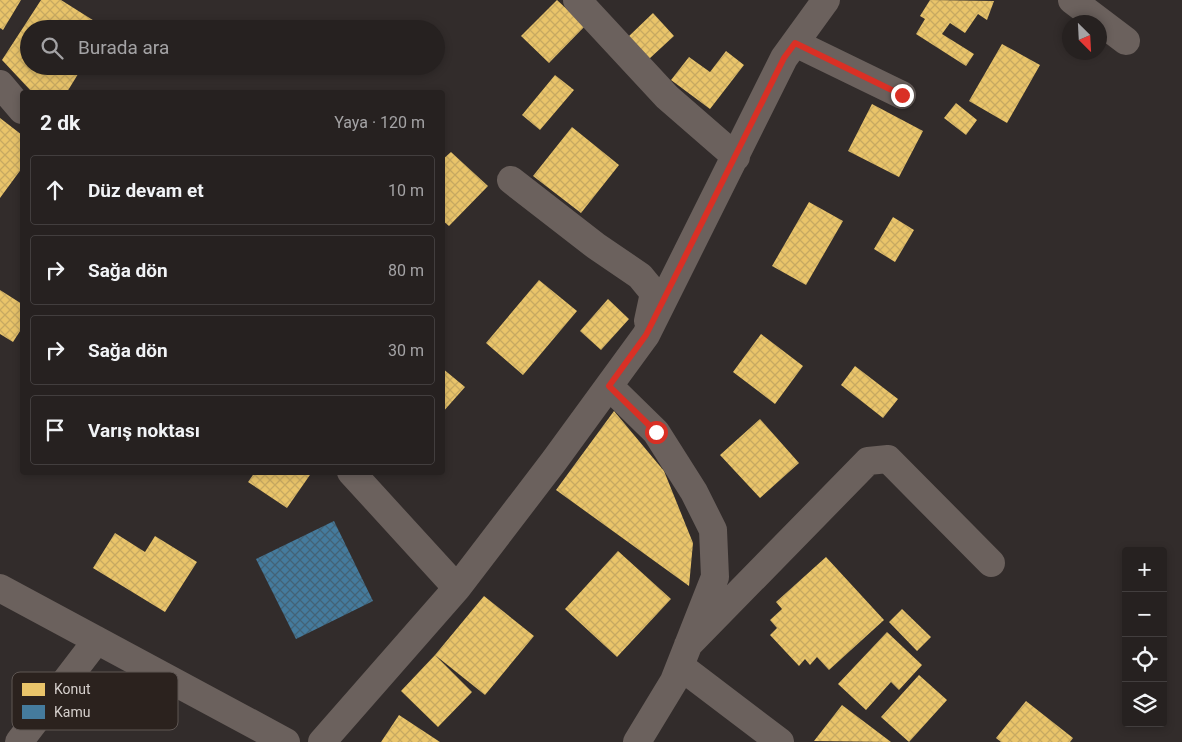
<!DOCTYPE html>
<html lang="tr">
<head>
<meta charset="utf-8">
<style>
  body { margin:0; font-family:Roboto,sans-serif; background:#2e2929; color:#f1f3f6 }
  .controls { position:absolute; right:15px; bottom:15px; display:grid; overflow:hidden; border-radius:5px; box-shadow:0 2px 8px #0003 }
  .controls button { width:45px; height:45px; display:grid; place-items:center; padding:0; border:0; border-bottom:1px solid #423e3e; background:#262120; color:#f1f3f6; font:25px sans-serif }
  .compass { position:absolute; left:1062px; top:15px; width:45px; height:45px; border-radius:50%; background:#262120; box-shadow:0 2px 8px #0003; rotate:156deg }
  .stop { position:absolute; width:15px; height:15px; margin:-11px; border:4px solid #d93025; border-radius:50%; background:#fff }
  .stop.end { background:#d93025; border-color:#fff; box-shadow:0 1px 5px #0008 }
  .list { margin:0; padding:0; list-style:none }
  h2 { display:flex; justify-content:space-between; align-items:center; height:65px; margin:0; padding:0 20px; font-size:21px }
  h2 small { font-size:16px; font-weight:400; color:#a4a3a5 }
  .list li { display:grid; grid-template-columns:32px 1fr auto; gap:15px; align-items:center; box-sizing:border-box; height:70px; margin:0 10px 10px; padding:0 10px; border:1px solid #423e3e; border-radius:5px }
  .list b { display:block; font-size:19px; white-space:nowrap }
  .list em { font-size:16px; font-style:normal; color:#a4a3a5 }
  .icon { flex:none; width:28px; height:28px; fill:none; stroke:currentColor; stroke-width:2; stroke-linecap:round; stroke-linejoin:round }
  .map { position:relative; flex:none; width:1182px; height:742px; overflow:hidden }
  .search { position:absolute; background:#262120; box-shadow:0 2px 8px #0003; left:20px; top:20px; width:425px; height:55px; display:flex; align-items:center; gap:12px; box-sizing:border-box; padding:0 18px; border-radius:28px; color:#a4a3a5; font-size:19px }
  .panel { position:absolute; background:#262120; box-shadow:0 2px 8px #0003; left:20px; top:90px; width:425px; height:385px; border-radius:5px }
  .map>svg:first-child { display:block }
  .homes { fill:url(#homes-cross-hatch) }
  .public { fill:url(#public-cross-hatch) }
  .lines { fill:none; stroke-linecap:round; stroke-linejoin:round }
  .minor { stroke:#6b615d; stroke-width:28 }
  .route { stroke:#d93025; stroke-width:6 }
  .key { fill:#2b221e; stroke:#5e5653; stroke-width:1 }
  .key-label { font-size:14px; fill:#d6d0cd }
</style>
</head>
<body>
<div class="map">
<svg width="1182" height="742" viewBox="0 0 1182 742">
  <defs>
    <pattern id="homes-cross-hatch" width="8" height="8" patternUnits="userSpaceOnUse" patternTransform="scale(1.25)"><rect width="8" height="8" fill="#e9c46a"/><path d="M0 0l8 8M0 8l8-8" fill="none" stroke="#c7a961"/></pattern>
    <pattern id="public-cross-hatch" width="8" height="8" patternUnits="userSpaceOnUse" patternTransform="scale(1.25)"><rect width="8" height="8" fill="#457b9d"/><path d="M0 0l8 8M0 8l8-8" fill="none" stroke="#436377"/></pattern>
  </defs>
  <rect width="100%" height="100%" fill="#322c2b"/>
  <!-- homes -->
  <path class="homes" d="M 0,0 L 21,0 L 3,30 L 0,28 Z
    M 41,0 L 61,0 L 107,29 L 29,29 L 29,66 L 83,66 L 67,92 L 32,92 L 2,60 Z
    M 557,0 L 585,26 L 549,63 L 521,36 Z
    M 930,0 L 994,1 L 987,20 L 978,14 L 965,33 L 950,23 L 942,34 L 974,54 L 966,66 L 916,34 L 925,19 L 920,16 Z
    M 653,13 L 674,36 L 649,59 L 628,37 Z
    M 1002,44 L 1040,65 L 1007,123 L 969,101 Z
    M 726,51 L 744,65 L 710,109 L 671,80 L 689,57 L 710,72 Z
    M 555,75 L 574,90 L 540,130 L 522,115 Z
    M 956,103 L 977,120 L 966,135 L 944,118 Z
    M 872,104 L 923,131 L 899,177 L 848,151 Z
    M 0,118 L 22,135 L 22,168 L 0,198 Z
    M 572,127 L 619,165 L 581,213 L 533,176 Z
    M 451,152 L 488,186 L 449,226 L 442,220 L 442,160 Z
    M 809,202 L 843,221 L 806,285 L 772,266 Z
    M 893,217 L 914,230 L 895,262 L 874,249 Z
    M 539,280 L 577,311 L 523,375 L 486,343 Z
    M 0,290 L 22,304 L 22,328 L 13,342 L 0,334 Z
    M 608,299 L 629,319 L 601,350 L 580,331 Z
    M 761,334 L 803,366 L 775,404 L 733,372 Z
    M 855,366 L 898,399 L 883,418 L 841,385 Z
    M 442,368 L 465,387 L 442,413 Z
    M 614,411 L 664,471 L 693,543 L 689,586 L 556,490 Z
    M 760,419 L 799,463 L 760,498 L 720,455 Z
    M 255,472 L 312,472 L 287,508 L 248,482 Z
    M 115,533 L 145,552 L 155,536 L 197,562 L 165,612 L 93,568 Z
    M 618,551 L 671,599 L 617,657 L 565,609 Z
    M 826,557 L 884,620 L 829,670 L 817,657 L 810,665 L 805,659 L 799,666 L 770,635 L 777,628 L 770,620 L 782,609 L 776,602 Z
    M 484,596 L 534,636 L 485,695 L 435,655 L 472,692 L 438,727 L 401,691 L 435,655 Z
    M 902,609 L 931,637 L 917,651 L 889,622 Z
    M 887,632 L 922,665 L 899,690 L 891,682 L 866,710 L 838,684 Z
    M 919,675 L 947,700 L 909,742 L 881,717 Z
    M 1026,701 L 1073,738 L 1070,742 L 1001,742 L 996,738 Z
    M 842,705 L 891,742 L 814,741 Z
    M 399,715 L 440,742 L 381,742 Z"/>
  <!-- public -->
  <path class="public" d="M 334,521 L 373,601 L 296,639 L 256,559 Z"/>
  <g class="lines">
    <!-- minor -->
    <path class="minor" d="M 577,0 L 667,97 L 736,157
      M 1072,0 L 1126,41
      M 795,43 L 902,95
      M 0,84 L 22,110
      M 511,180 L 596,246 L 640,276 L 654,293 L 648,321
      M 609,386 L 656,432 L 694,492 L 713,530 L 715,577 L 674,681 L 637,742
      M 351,472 L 457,588
      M 0,588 L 286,742
      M 688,645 L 868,461 L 888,459 L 991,563
      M 680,666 L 780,742
      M 19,742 L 97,640
      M 322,742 L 457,588 L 554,461 L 646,335 L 784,58 L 826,0"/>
  </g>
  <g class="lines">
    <!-- route -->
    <path class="route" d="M 656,432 L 609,386 L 646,335 L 784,58 L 795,43 L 902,95"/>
  </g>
  <!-- legend -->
  <rect x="12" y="672" width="166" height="58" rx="8" class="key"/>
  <rect x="22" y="683" width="23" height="13" fill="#e9c46a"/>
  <rect x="22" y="705" width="23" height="14" fill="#457b9d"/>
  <g class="key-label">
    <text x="54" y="694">Konut</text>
    <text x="54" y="717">Kamu</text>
  </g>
</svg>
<div class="controls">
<button>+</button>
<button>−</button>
<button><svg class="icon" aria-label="locate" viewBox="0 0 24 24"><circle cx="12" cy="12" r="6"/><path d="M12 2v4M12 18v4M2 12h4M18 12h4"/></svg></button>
<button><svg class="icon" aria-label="layers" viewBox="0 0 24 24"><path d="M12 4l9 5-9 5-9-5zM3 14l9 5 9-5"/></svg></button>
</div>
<svg class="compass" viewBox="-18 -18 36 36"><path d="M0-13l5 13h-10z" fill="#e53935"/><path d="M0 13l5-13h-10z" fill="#a4a3a5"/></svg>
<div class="stop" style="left:656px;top:432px"></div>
<div class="stop end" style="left:902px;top:95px"></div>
<div class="search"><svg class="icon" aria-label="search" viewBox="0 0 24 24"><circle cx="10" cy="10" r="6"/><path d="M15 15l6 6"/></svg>Burada ara</div>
<section class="panel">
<h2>2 dk<small>Yaya · 120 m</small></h2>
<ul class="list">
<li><svg class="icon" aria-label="ahead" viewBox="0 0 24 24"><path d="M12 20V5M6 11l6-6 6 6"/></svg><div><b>Düz devam et</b></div><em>10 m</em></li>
<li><svg class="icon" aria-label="right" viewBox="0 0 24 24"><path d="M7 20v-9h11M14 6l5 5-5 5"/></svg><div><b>Sağa dön</b></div><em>80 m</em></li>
<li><svg class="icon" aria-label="right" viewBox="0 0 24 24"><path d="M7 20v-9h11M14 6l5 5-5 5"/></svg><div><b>Sağa dön</b></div><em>30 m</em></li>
<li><svg class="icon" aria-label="arrive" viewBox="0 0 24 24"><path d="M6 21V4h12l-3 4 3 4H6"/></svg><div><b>Varış noktası</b></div></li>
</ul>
</section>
</div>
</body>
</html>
